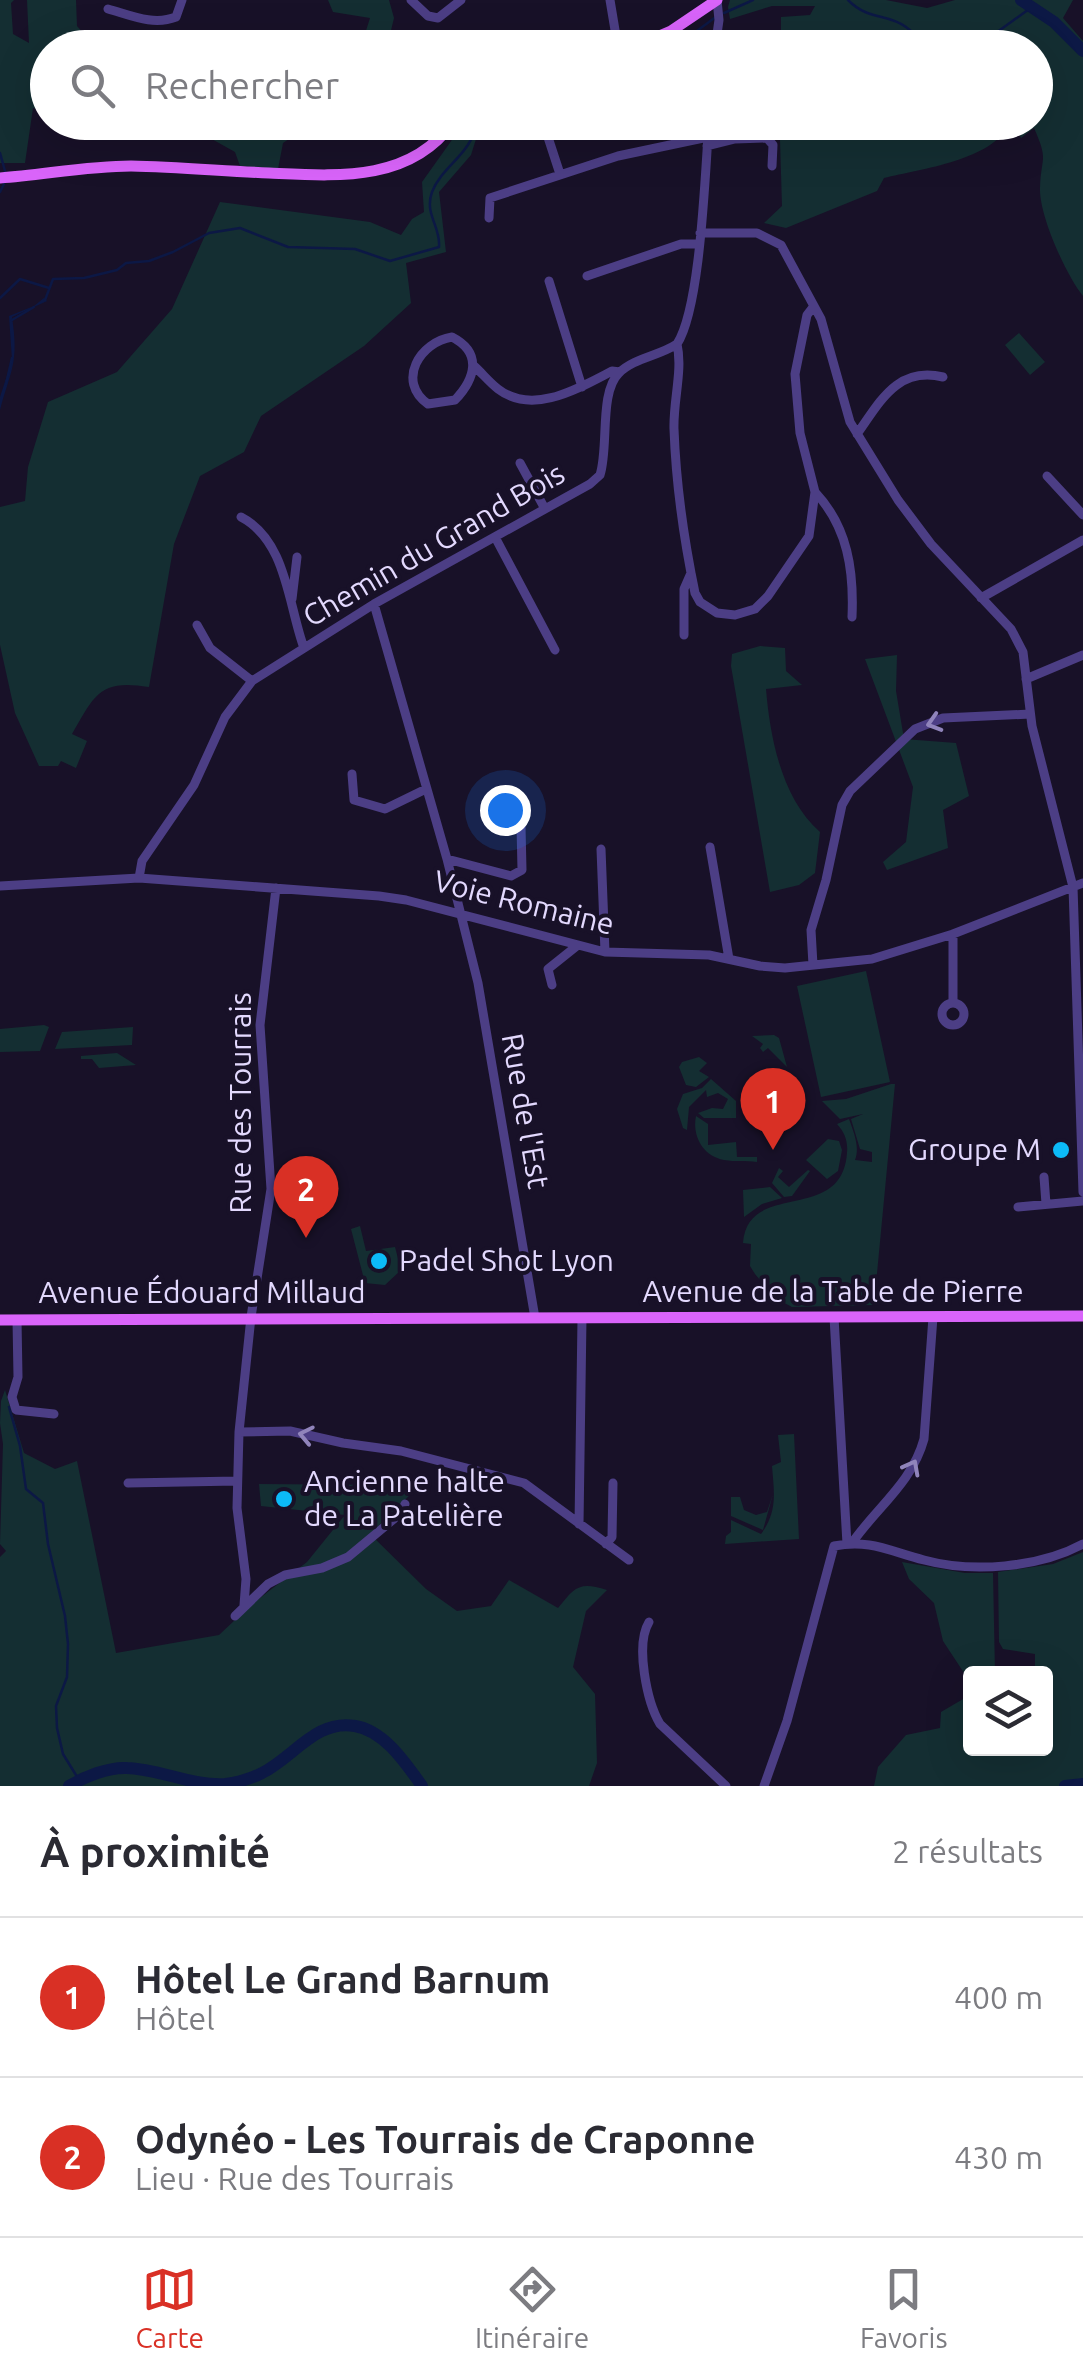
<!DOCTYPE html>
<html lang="fr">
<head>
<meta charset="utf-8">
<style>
  body { margin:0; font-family:Ubuntu,sans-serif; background:#f7f7f7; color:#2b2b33 }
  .controls { position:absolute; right:30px; bottom:30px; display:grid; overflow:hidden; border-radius:10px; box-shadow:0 10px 40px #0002 }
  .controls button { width:90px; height:90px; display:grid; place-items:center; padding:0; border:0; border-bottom:2px solid #e1e1e2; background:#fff; color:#2b2b33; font:50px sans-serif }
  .you { position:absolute; left:505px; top:810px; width:35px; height:35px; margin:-25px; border:8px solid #fff; border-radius:50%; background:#1a73e8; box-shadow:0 0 0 15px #1a73e833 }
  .badge { display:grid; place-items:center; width:65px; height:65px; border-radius:50%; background:#d93025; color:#fff; font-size:32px; font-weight:700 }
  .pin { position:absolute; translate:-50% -82px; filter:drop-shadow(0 2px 5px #0008) }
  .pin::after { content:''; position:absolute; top:52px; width:35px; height:30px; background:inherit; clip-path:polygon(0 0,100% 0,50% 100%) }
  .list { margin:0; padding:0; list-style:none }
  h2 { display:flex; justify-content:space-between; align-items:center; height:130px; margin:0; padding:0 40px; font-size:42px }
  h2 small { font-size:32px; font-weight:400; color:#7c7c81 }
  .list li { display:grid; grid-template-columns:65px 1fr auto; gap:30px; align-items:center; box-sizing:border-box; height:160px; padding:0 40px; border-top:2px solid #e1e1e2 }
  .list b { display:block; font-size:38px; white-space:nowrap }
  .list p { margin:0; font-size:32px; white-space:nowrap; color:#7c7c81 }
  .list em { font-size:32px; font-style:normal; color:#7c7c81 }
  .icon { flex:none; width:55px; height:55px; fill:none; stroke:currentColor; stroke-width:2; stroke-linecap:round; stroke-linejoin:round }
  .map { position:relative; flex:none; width:1083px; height:1786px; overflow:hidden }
  .search { position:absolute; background:#fff; box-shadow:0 10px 40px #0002; left:30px; right:30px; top:30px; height:110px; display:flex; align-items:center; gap:25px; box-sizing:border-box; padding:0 35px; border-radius:55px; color:#7c7c81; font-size:38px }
  .sheet { height:450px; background:#fff }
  nav { display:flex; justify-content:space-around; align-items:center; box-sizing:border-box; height:140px; border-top:2px solid #e1e1e2; background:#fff; font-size:28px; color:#7c7c81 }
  nav a { display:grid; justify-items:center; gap:5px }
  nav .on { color:#d93025 }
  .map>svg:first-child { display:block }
  .green { fill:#142e32 }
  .water { fill:#0c1845 }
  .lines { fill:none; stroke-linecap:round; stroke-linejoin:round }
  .stream { stroke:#0c1845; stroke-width:2.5 }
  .river { stroke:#0c1845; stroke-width:12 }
  .minor { stroke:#4c3e85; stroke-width:9 }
  .major { stroke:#d964fa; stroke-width:11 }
  .oneway { stroke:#9084bb }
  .poi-dot { fill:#0cbaf7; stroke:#181128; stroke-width:4 }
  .labels { text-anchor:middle; stroke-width:8; stroke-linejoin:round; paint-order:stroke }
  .street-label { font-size:30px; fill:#e3d9fe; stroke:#181128 }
  .poi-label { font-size:30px; fill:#e3d9fe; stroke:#181128; text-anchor:start }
</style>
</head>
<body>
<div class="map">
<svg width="1083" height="1786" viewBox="0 0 1083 1786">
  <rect width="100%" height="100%" fill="#181128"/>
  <!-- green -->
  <path class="green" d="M 0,0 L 14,0 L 11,3 L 13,34 L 29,43 L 27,0 L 76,0 L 77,26 L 90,41 L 110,47 L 48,48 L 47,112 L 33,108 L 25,163 L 0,163 Z
    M 328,0 L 389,0 L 394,18 L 387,47 L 342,47 L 344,40 L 364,37 L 370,18 L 333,12 Z
    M 730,0 L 886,0 L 927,8 L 955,0 L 1073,0 L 1063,18 L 1083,41 L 1083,296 C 1066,275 1039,215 1040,188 C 1041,155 1049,162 1034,128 L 1021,138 L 1015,123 L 1036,122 L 1036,48 L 781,47 L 781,17 L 810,15 L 815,6 L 772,6 L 730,19 L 728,7 Z
    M 178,32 L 189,46 L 207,40 L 237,42 L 241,47 L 174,47 Z
    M 110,123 L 339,123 L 308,126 L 283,143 L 278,169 L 240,166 L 235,152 L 201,133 L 152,136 Z
    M 464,123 L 481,123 L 471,155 L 439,192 L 446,252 L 406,263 L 411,303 L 364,346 L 261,416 L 244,452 L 200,476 L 174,544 L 149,687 C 100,679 95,694 72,734 L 87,741 L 76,768 L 61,761 L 58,766 L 39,766 L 15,713 L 0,645 L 0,507 L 25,501 L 28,467 L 48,402 L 117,372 L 172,309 L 220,202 L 370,222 L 401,235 L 412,219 L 424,212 L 422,182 Z
    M 760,123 L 1009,123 C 995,160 920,169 884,178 L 877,191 L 786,228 L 764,223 L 782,206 L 780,140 L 767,135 L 747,136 Z
    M 1019,333 L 1045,362 L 1030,375 L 1005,345 Z
    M 760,646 L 785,648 L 786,671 L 802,685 L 766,689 C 770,738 782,799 820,832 L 815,873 L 799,885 L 770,892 L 731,666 L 732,654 Z
    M 897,655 L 896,691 L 904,739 L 956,743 L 969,796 L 943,810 L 948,848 L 887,870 L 883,862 L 906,842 L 913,787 L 865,659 Z
    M 866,971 L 890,1082 L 821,1097 L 797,986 Z
    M 44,1025 L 49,1027 L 40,1051 L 0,1052 L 0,1029 Z
    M 133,1027 L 132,1045 L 55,1049 L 62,1032 Z
    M 774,1035 L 779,1038 L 787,1067 L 768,1048 L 763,1052 L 760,1048 L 763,1044 L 752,1036 Z
    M 117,1053 L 136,1065 L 99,1068 L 92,1059 L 81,1059 L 81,1056 Z
    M 699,1057 L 707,1063 L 699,1071 L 709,1077 L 696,1087 L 686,1085 L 679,1067 L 682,1062 Z
    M 711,1079 L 736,1101 L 736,1118 L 704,1118 L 698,1113 L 712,1108 L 723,1109 L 728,1099 L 718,1093 L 707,1097 L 706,1090 L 689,1107 L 687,1130 L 683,1128 L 677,1109 L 683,1094 L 702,1088 Z
    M 891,1084 L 895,1084 L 874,1305 L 792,1307 L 775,1298 L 755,1274 L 750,1266 L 751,1244 L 743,1243 C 748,1179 842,1225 847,1153 C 848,1141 845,1133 837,1124 L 849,1119 C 854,1133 860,1147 855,1160 L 872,1162 L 872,1152 L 860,1149 L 851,1119 L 863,1114 L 840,1119 L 822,1101 L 846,1099 Z
    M 696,1116 L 708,1124 L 708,1145 L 736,1142 L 737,1157 L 757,1157 L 757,1162 C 746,1160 735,1162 724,1160 C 702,1156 692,1135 696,1116 Z
    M 828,1139 L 839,1141 L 842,1150 L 838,1171 L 827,1179 L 806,1160 Z
    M 779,1168 L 783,1171 L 778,1177 L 789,1187 L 808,1170 L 810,1171 L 792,1196 L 784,1197 L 772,1183 Z
    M 770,1187 L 782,1198 L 762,1204 L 744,1217 L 743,1190 Z
    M 360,1226 L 366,1251 L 395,1247 L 401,1270 L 385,1285 L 365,1283 L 351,1229 Z
    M 5,1390 L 24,1453 L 55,1469 L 77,1461 L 116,1653 L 219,1635 L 252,1604 L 307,1562 L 345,1515 L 261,1506 L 259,1484 L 386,1485 L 415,1490 L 370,1534 L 426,1589 L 457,1611 L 491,1606 L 509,1580 L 558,1608 C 575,1587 579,1581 607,1590 L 586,1611 L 573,1667 L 595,1694 L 597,1763 L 589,1786 L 0,1786 L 0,1557 L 6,1551 L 0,1544 L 3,1444 L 0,1423 L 1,1401 Z
    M 794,1434 L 799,1539 L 725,1544 L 726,1536 L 731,1532 L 731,1520 L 761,1534 C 778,1511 774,1492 772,1466 L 781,1462 L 778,1435 Z
    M 773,1494 L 763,1530 L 731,1516 L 731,1497 L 740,1497 L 744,1510 L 756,1515 L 767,1512 Z
    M 1083,1552 L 1083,1786 L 874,1786 L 878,1767 L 906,1735 L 940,1728 L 941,1712 L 970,1695 L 970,1748 L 1046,1748 L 1046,1674 L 1035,1673 L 1035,1654 L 1003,1649 L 999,1642 L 998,1572 L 1053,1564 Z
    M 902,1562 L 965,1573 L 993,1573 L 995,1673 L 970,1674 L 970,1681 L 968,1679 L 943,1641 L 934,1603 L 909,1579 Z"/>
  <!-- water -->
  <path class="water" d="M 44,298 L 47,301 L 12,317 C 19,363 11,369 0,410 L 0,397 L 12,360 L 9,316 L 34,306 Z"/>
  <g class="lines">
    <!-- stream -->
    <path class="stream" d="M 848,0 C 869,21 887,13 906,27 C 916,34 919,43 932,45 C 944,47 953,43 964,48
      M 724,13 L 753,0
      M 674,48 L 717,16
      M 975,48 L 1032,7
      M 0,153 L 5,171
      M 0,192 L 4,184
      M 0,298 L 20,279 L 49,288
      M 45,300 L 53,279 L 84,278 L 117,270 L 126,263 L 149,261 L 173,252 L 209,233 L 240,228 L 288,247 L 355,249 L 390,261 L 439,247 C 441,227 424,214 432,192 C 442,166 472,154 477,122
      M 12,320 L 34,307
      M 6,384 L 12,358
      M 9,1407 L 20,1446 L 26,1489 L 43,1503 L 48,1544 L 65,1616 L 68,1644 L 67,1677 L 56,1706 L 57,1728 L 63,1754 L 79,1780"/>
    <!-- river -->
    <path class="river" d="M 1021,0 L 1054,22 L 1083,51
      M 69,1786 C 84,1777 108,1767 127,1768 C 160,1769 191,1786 225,1784 C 236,1783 253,1778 262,1773 C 294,1757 316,1719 355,1726 C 385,1731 406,1764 422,1786
      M 1065,1786 L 1083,1784"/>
    <!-- minor -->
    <path class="minor" d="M 411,0 L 428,16 L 438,18 L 461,0
      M 610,0 L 618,48
      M 108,9 C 130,15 153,26 176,17 L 182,0
      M 715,48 L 719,20 L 717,0
      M 543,122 L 560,174
      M 735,139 L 767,138 L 773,145 L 772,166
      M 707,146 L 735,139 L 755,122
      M 489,218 L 490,198 L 618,156 L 708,137
      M 700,233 L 757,233 L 781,245 L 821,319 L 850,422 L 898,500 L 931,544 L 1011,629 L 1023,652 L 1032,726 L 1073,887 L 1083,1192
      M 587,276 L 681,244 L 698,244
      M 549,281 L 582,387
      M 452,337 C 483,353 475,379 455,400 L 428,404 C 396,381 420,342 452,337 Z
      M 677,344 C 683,370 673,401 674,429 C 676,484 684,540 695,593 L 700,602 L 717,613 L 735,615 L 755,609 L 768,596 L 809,536 L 815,492 L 800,433 L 795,374 L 807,315 L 814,306
      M 474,366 C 482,373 489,382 498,389 C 533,416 579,388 612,371 L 620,372
      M 857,434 C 880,402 897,366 943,377
      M 520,463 L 545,509
      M 1047,476 L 1083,515
      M 815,492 C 848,527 854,571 852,617
      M 241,517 C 287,541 288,605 304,648
      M 495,537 L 555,650
      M 981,598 L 1083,540
      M 292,599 L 297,557
      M 374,604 L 447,859 L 478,983 L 535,1318
      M 197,625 L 210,648 L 252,681
      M 684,635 L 684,589 L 691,573
      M 1026,679 L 1083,655
      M 352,774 L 354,800 L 385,809 L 426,789
      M 710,847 L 729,959
      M 601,849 L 605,952
      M 447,859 L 511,876 L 522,870 L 521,826
      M 139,878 L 142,861 L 194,785 L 225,717 L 252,681 L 374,604 L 590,484 L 600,475 C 609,448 599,392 619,373 C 634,358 659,356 677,344 C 701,307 705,171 709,122
      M 0,886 L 139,878 L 379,896 L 406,900 L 605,952 L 709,955 L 760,966 L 785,968 L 872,959 L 953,934 L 1083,883
      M 813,965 L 811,930 L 826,880 L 842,805 L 850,791 L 915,729 L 943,718 L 1030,714
      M 552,985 L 548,969 L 578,945
      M 953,1002 L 953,934
      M942 1014a11 11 0 1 1 22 0a11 11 0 1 1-22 0Z
      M 1044,1177 L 1046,1204
      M 1018,1207 L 1083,1201
      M 834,1317 L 847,1544
      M 17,1320 L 18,1377 L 12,1397 L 16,1410 L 54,1414
      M 239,1432 L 290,1431 L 343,1443 L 401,1451 L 524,1483 L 629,1560
      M 128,1483 L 237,1481
      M 579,1524 L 582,1318
      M 852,1543 C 877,1507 912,1483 924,1439 L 933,1317
      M 606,1544 L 612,1537 L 613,1483
      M 244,1605 L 246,1579 L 237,1508 L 239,1432 L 251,1317 L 271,1189 L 260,1025 L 276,888
      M 235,1616 L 268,1584 L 285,1575 L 322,1568 L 348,1557 L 401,1513 L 405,1504
      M 649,1622 C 635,1645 647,1702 660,1724 L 726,1786
      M 764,1786 L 787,1721 L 834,1546 C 870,1539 889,1551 924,1560 C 972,1573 1039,1568 1083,1544"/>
    <!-- major -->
    <path class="major" d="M 631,48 L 671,31 L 717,0
      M 0,178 C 43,175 87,166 131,166 C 177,167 223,171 269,173 C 335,176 410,183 453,122
      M 0,1320 L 1083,1316"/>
  </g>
  <!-- one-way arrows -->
  <defs><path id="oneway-chevron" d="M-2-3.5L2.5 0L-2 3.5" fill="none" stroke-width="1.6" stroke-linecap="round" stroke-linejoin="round" transform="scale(2.5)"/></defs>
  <g class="oneway">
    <use href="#oneway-chevron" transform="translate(934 723) rotate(163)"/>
    <use href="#oneway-chevron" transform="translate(306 1435) rotate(-168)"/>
    <use href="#oneway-chevron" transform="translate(912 1467) rotate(-62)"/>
  </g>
  <!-- markers -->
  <g class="poi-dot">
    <circle cx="1061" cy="1150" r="10"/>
    <circle cx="379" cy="1261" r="10"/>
    <circle cx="284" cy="1499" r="10"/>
  </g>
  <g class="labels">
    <!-- street labels -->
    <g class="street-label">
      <text transform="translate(434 545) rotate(-30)" y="10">Chemin du Grand Bois</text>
      <text transform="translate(524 903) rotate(14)" y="10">Voie Romaine</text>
      <text transform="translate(241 1103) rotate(-90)" y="10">Rue des Tourrais</text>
      <text transform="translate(525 1111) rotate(80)" y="10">Rue de l'Est</text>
      <text x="833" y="1302">Avenue de la Table de Pierre</text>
      <text x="202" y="1303">Avenue Édouard Millaud</text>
    </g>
    <!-- poi labels -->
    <g class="poi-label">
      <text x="1041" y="1160" text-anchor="end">Groupe M</text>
      <text x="399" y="1271">Padel Shot Lyon</text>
      <text x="304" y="1492">Ancienne halte<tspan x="304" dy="34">de La Patelière</tspan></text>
    </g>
  </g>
</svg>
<div class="controls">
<button><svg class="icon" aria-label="layers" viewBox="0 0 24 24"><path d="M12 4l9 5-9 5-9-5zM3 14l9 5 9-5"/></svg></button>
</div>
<div class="you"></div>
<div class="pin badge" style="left:773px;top:1150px">1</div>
<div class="pin badge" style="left:306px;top:1238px">2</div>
<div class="search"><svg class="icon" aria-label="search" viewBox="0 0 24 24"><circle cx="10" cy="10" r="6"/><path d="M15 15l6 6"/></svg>Rechercher</div>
</div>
<section class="sheet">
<h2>À proximité<small>2 résultats</small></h2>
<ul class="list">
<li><span class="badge">1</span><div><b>Hôtel Le Grand Barnum</b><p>Hôtel</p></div><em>400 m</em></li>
<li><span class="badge">2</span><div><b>Odynéo - Les Tourrais de Craponne</b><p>Lieu · Rue des Tourrais</p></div><em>430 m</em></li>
</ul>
</section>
<nav>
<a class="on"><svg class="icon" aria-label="map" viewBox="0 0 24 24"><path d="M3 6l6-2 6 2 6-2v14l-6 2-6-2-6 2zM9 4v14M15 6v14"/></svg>Carte</a>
<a><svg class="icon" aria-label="directions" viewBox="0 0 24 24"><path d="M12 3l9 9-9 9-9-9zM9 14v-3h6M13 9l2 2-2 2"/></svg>Itinéraire</a>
<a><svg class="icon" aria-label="saved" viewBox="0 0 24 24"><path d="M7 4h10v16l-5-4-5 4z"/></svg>Favoris</a>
</nav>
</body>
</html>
